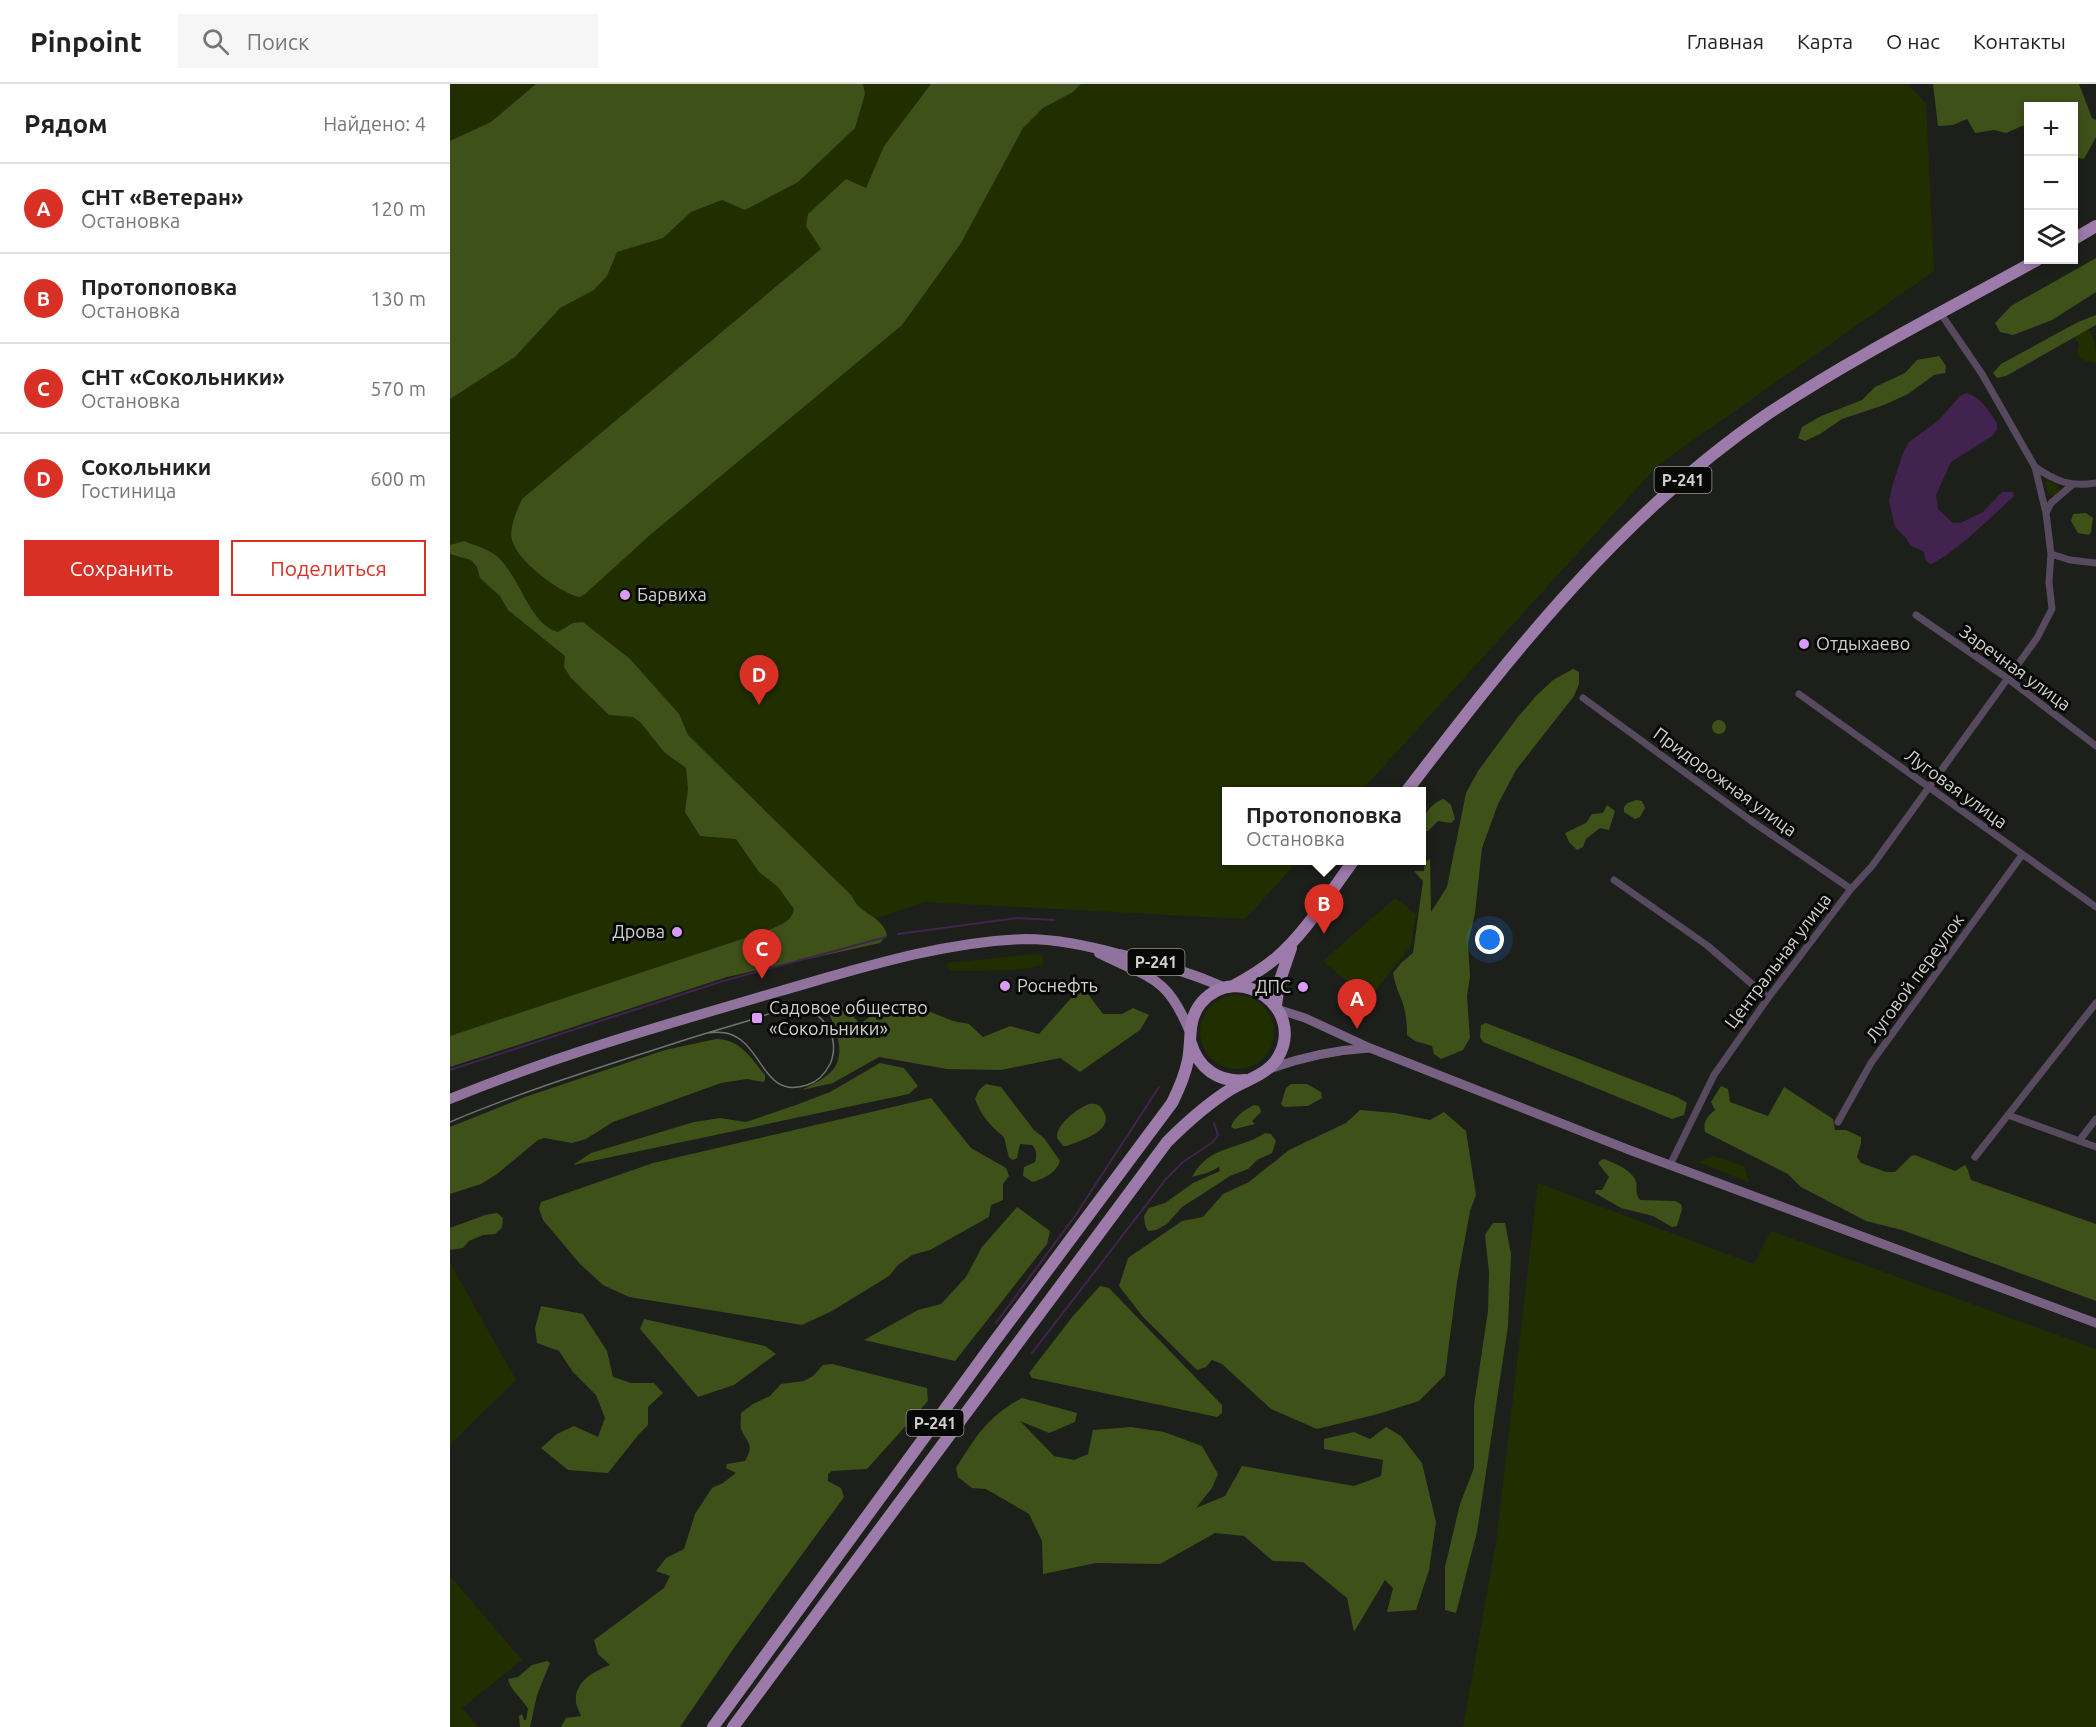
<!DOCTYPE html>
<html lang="ru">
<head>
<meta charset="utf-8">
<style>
  body { margin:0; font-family:Ubuntu,sans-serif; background:#f6f6f6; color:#222 }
  .controls { position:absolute; right:18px; top:18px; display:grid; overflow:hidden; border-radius:0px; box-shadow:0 3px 9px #0003 }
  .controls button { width:54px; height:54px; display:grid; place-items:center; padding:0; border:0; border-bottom:2px solid #e0e0e0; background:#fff; color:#222; font:30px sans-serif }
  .you { position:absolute; left:1040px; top:856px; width:21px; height:21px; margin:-15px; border:4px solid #fff; border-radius:50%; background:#1a73e8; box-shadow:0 0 0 9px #1a73e833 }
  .badge { display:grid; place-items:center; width:39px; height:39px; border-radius:50%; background:#d93025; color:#fff; font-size:20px; font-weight:700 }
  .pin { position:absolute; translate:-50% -50px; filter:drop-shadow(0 2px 3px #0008) }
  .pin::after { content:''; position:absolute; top:32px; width:21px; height:18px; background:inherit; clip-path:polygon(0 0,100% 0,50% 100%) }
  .popup { position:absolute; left:772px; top:703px; width:204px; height:78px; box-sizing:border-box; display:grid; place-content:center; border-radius:0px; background:#fff; filter:drop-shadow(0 2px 4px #0005); font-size:20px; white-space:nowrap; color:#767676 }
  .popup b { font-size:22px; color:#222 }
  .popup::after { content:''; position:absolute; left:50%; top:100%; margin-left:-12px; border:12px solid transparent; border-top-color:#fff }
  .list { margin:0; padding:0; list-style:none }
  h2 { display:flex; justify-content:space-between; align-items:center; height:78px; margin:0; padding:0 24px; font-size:26px }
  h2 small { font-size:20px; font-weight:400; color:#767676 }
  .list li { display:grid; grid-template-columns:39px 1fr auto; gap:18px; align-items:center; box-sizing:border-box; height:90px; padding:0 24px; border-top:2px solid #e0e0e0 }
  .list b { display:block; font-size:22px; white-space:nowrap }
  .list p { margin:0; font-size:20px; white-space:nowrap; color:#767676 }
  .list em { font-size:20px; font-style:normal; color:#767676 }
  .actions { display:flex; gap:12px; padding:18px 24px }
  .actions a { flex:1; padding:14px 0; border:2px solid #d93025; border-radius:0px; text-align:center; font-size:21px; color:#d93025 }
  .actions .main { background:#d93025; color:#fff }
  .icon { flex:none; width:33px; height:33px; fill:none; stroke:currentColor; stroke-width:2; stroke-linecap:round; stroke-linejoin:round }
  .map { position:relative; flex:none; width:1646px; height:1643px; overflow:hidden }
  header { display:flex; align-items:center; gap:36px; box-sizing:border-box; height:84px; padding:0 30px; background:#fff; border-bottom:2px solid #e0e0e0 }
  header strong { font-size:28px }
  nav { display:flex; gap:33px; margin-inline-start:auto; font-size:21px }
  .search { width:420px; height:54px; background:#f6f6f6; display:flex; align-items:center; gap:15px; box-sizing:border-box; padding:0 21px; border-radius:0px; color:#767676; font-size:22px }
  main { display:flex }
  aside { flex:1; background:#fff }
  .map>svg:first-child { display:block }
  .green { fill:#212f00 }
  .forest { fill:#3e5118 }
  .water { fill:#42234f }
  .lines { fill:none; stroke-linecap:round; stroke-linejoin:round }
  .stream { stroke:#42234f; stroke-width:2 }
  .minor { stroke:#57495e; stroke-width:7 }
  .secondary { stroke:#776182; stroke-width:9 }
  .primary { stroke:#90739d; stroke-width:10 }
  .trunk { stroke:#9c7baa; stroke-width:12 }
  .tram { stroke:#71736f; stroke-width:1.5 }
  .poi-dot { fill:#da9af6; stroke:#080907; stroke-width:2 }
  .labels { text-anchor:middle; stroke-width:6; stroke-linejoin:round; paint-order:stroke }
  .shield { fill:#080907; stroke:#959693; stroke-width:1.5 }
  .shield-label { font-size:16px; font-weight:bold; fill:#d1d2cf }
  .poi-label { font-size:18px; fill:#d1d2cf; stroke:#080907; text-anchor:start }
  .street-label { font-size:18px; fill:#d1d2cf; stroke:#080907 }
</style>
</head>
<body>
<header>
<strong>Pinpoint</strong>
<div class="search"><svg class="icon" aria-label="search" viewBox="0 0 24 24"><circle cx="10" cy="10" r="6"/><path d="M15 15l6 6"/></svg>Поиск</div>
<nav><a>Главная</a><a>Карта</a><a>О нас</a><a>Контакты</a></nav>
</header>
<main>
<aside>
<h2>Рядом<small>Найдено: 4</small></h2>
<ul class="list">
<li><span class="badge">A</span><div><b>СНТ «Ветеран»</b><p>Остановка</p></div><em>120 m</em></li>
<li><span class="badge">B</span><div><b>Протопоповка</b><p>Остановка</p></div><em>130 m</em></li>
<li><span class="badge">C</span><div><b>СНТ «Сокольники»</b><p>Остановка</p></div><em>570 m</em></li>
<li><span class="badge">D</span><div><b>Сокольники</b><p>Гостиница</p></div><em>600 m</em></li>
</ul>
<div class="actions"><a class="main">Сохранить</a><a>Поделиться</a></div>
</aside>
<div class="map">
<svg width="1646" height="1643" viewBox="0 0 1646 1643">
  <rect width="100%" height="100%" fill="#1d1f1b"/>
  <!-- green -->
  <path class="green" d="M 0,0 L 1458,0 L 1476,20 L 1484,187 L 1208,381 L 911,707 L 776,708 L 776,776 L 848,777 L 795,835 L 475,818 L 0,976 Z
    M 1634,246 L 1639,247 C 1646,254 1646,268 1646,279 L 1633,276 L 1627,270 L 1629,259 L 1624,252 Z
    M 1597,396 L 1608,402 L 1609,406 L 1606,410 L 1603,412 L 1598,409 L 1595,399 Z
    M 945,814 L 966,830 L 961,862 L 921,912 L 894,895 L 873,877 Z
    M 585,870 L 593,872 L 594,879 C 581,889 520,886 501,887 L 496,883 L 498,879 Z
    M750 948a37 37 0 1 1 74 0a37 37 0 1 1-74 0Z
    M 1264,1072 L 1294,1082 L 1299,1098 L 1248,1078 Z
    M 1088,1099 L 1304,1180 L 1321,1147 L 1646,1265 L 1646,1643 L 1013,1643 L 1046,1459 Z
    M 0,1179 L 66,1296 L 0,1361 Z
    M 0,1492 L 72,1576 L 12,1624 L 28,1643 L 0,1643 Z"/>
  <!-- forest -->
  <path class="forest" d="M 86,0 L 413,0 L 415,10 L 405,44 L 348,98 L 295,126 L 272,116 L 241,128 L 213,154 L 167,168 L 157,192 L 144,206 L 110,224 L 65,273 L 0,315 L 0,57 L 41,38 Z
    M 481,0 L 631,0 L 623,8 L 593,24 L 573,44 L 511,159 L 452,241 L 200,451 L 135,510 L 129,513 C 110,509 67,477 62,456 C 59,443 67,427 72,415 L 371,165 L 356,142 L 358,130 L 396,95 L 416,104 L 434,62 Z
    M 1483,0 L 1629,0 L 1642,34 L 1646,36 L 1646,53 L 1634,75 L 1624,73 L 1624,22 L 1578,22 L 1578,43 L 1572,42 L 1556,49 L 1544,46 L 1525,49 L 1517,35 L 1503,41 L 1488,42 Z
    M 1646,174 L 1646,208 L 1602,236 L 1563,251 L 1550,248 L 1545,239 L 1561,222 Z
    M 1646,231 L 1646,241 L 1556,292 L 1547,294 L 1543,289 L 1551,280 L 1628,238 Z
    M 1489,272 L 1496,282 L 1495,289 L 1484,291 L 1458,310 L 1434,321 L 1392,335 L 1370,350 L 1355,357 L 1348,354 L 1352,343 L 1371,332 L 1412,316 L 1425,303 L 1455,289 L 1467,276 Z
    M 1636,429 L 1643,434 L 1641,448 L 1639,451 L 1628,449 L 1621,437 L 1623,430 Z
    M 14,457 C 24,461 35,464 44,470 C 70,489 78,540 108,548 L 123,539 L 133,538 L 180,575 L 229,630 L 238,651 L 402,812 C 408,830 432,831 437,851 L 430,859 L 277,893 L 0,983 L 0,952 L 319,846 C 330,841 342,838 344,825 L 328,803 L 309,788 L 286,755 L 250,752 L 235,728 L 238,705 L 236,684 L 214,668 L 191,639 L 183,633 L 159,631 L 121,594 L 114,583 L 115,572 L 58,526 L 50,512 L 30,494 L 27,483 L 21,476 L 0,470 L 0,461 Z
    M 1123,585 L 1129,588 L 1129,600 L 1124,612 L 1066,686 L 1048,720 L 1032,764 L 1025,829 L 1018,860 L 1020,892 L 1017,912 L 1020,954 L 1013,966 L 991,975 L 984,970 L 982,962 L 965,957 L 957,951 C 957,940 956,928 952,917 C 948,907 945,900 943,889 L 952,878 L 963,869 L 973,797 L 964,787 L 974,787 L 975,778 L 980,775 L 981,828 L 997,803 L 1016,709 L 1028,687 L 1067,634 L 1086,612 L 1103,596 Z
    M1262 643a7 7 0 1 1 14 0a7 7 0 1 1-14 0Z
    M 994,715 L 1001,721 L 1005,735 L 1001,739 L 988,737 L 978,747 L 973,747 C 969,735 981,718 994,715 Z
    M 1186,716 L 1192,717 L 1195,724 L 1190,733 L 1185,735 L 1174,728 L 1174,723 L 1178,719 Z
    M 1157,721 L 1165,727 L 1159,746 L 1150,744 L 1136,755 L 1133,763 L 1127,766 L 1119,758 L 1115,749 L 1136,739 L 1142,730 L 1153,729 Z
    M 632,902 L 653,930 L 672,930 L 683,924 L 699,931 L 690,946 L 630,988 L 610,974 L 551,986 L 497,985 L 429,973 L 383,999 L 352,1006 C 361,1001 374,995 381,988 C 398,971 385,943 377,925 L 391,919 L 410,940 L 437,920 L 456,918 L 503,937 L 519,940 L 533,953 L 560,942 L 589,950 Z
    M 1036,939 L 1227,1013 L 1237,1019 L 1234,1031 L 1222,1035 L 1033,958 L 1030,953 L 1031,941 Z
    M 266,955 C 290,955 301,974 315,991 L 315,996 L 313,998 L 297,995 L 271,999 L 163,1038 L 136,1055 L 122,1059 L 94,1054 L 88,1056 L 47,1090 L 31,1100 L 0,1110 L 0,1043 L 75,1013 L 215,966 Z
    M 430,979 L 454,984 L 468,1002 L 459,1010 L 123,1081 L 141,1069 L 244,1038 L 270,1034 L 296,1038 L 346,1021 L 380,1008 Z
    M 536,1000 L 551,1003 L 584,1046 L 594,1054 L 610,1077 C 606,1089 595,1094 583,1098 L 573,1092 L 574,1083 L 585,1078 C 587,1071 587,1066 582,1061 L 570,1060 L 567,1074 L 563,1076 L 559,1074 L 554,1053 C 540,1042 531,1031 525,1015 L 529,1006 Z
    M 841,1000 L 857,1000 L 871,1008 L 872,1014 L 858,1022 L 834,1023 L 831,1020 L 836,1004 Z
    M 1271,1002 L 1278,1005 L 1280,1018 L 1318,1032 L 1334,1003 L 1383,1035 L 1385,1046 L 1396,1046 L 1411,1053 L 1411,1059 L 1407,1073 L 1411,1079 L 1436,1088 L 1445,1088 L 1461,1072 L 1465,1071 L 1505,1087 L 1515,1081 L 1518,1086 L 1521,1096 L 1646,1140 L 1646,1217 L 1452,1146 L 1416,1137 L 1351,1103 L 1338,1090 L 1255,1048 C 1253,1037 1257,1033 1265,1026 L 1261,1018 Z
    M 481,1014 L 521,1064 L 556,1084 L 559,1092 L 553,1100 L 553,1116 L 541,1121 L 539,1133 L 480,1166 L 462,1171 L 448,1181 L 439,1192 L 382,1227 L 352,1241 L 179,1213 L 153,1201 L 130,1180 L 93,1136 L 89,1125 L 91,1118 L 203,1079 Z
    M 639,1020 C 646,1019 651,1021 654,1028 C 664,1048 630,1056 617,1062 L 613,1062 L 607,1054 C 606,1040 627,1025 639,1020 Z
    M 804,1021 L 809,1022 L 811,1028 L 802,1037 L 805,1040 L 785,1045 L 781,1043 C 784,1033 794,1026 804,1021 Z
    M 910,1026 L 945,1029 L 980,1036 L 994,1028 L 1016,1047 L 1026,1111 L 1020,1127 L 1007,1198 L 995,1291 L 969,1317 L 928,1330 L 867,1345 L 821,1325 L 772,1280 L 762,1276 L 756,1283 L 747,1286 L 693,1233 L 669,1202 L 678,1174 L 732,1137 L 753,1133 L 773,1110 L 799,1098 L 839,1066 L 896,1039 Z
    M 815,1049 L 821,1050 L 826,1057 L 822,1069 L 807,1076 L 798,1085 L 780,1092 L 754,1109 L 732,1123 L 717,1140 L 706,1146 L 698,1147 L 695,1141 L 694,1132 L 699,1124 L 715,1119 L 743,1099 L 770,1087 L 769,1083 L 757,1089 L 742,1093 C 760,1060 788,1067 815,1049 Z
    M 1154,1075 C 1164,1079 1183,1086 1186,1098 C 1188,1106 1184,1107 1190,1116 L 1225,1117 L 1231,1120 L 1232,1125 L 1227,1142 L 1222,1143 L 1203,1132 L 1171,1124 L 1145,1109 L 1146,1106 L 1152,1106 L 1159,1093 L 1148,1079 L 1151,1076 Z
    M 567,1123 L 600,1147 L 597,1160 L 505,1277 L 414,1256 L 468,1226 L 491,1220 L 516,1193 L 532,1163 Z
    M 47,1129 L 53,1134 L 52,1144 L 45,1150 L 33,1151 L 19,1157 L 13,1164 L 0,1166 L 0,1144 L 35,1131 Z
    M 1043,1139 L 1055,1139 L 1061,1170 L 1058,1242 L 1027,1448 L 1006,1529 L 995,1526 L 995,1483 L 1010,1420 L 1024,1384 L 1024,1321 L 1038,1227 L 1039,1188 L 1035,1151 Z
    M 650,1202 L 659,1204 L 772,1321 L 772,1329 L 767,1333 L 582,1294 L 579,1289 L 623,1232 Z
    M 91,1222 L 133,1230 L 157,1267 L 163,1293 L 181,1299 L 204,1299 L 213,1309 L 198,1323 L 198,1341 L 189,1350 L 158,1389 L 118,1386 L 91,1364 L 107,1350 L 124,1342 L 148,1353 L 155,1334 L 146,1311 L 123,1288 L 109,1267 L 87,1259 L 85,1244 Z
    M 194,1235 L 315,1262 L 326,1270 L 284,1301 L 248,1313 L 190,1245 Z
    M 382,1280 L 477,1304 L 478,1317 L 417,1385 L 382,1387 L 378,1390 L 378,1397 L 391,1404 L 394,1413 L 286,1561 L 230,1643 L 111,1643 L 116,1634 L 131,1632 C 130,1628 126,1622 126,1618 C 124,1597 145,1587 160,1581 L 148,1570 L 144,1556 L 214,1504 L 220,1492 L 206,1487 L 216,1474 L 234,1465 L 245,1430 L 262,1404 L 273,1399 L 286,1389 L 276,1384 L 277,1380 L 295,1377 C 305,1359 297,1360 291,1345 C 290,1340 291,1334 291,1329 L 303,1320 L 320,1312 L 331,1300 L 354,1297 L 363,1292 L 373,1281 Z
    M 572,1314 L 627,1329 L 625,1338 L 599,1349 L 570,1337 L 604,1372 L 624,1376 L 638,1370 L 643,1346 L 681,1343 L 714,1348 L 752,1362 L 768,1390 L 762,1404 L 746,1424 L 775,1412 L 792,1382 L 904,1402 L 931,1392 L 933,1376 L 874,1365 L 874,1355 L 904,1348 L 920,1355 L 936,1343 L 951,1352 L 972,1379 L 986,1438 L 979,1486 L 966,1526 L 937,1528 L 943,1504 L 935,1496 L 904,1548 L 897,1514 L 853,1478 L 823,1477 L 794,1452 L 765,1449 L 710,1480 L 646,1479 L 593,1490 L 592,1457 L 579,1430 L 536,1405 L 522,1404 L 508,1393 L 506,1384 C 526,1352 538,1332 572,1314 Z
    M 97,1577 L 100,1579 L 87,1611 L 80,1643 L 70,1643 L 69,1632 L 72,1630 L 74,1636 L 76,1636 L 78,1625 C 73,1615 60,1606 58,1595 L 68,1593 L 82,1581 Z"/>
  <!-- water -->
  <path class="water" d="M 1516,309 C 1531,313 1539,327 1547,339 L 1547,346 L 1542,352 L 1501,378 L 1486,411 L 1488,425 L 1503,439 L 1510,439 L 1533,428 L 1552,408 L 1563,408 L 1564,412 C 1548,427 1497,476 1480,480 L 1475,475 L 1474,468 L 1460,461 L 1456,454 L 1445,443 L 1439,417 L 1442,403 L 1453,369 L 1459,358 L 1489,336 L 1510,312 Z"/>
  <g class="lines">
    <!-- stream -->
    <path class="stream" d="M 448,850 L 567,834 L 604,836
      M 0,986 L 273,897 L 436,853
      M 546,1239 L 625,1132 L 709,1003
      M 582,1269 L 716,1095 L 733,1078 L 763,1058 L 768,1051 L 764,1039"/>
    <!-- minor -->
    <path class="minor" d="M 1585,383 C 1607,398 1620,403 1646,399
      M 1596,429 L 1601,419 L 1622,401
      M 1601,470 L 1620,476 L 1646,479
      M 1466,531 L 1557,594 L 1646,662
      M 1349,610 L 1646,823
      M 1133,614 L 1300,736 L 1401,805
      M 1164,796 L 1258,862 L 1318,914
      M 1558,1031 L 1646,1063
      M 1388,1038 L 1421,979 L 1572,771
      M 1629,1057 L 1646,1035
      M 1525,1073 L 1646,919
      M 1220,1081 L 1264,991 L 1318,914 L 1401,805 L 1422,782 L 1587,554 L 1602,525 L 1599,498 L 1601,470 L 1596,429 L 1585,383 L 1532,290 L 1491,230"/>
    <!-- secondary -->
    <path class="secondary" d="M 827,925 L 855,934 L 920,964 L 1182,1067 L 1646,1239
      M 819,985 C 852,973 884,966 920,964"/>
    <!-- primary -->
    <path class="primary" d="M 649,869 C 700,895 716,890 740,948
      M 0,1015 C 107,971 217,940 327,908 C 408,885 490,858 575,855 C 607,855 638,862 669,870 C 706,878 741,889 776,904"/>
    <!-- trunk -->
    <path class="trunk" d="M 1624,155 L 1646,142
      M 956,708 C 1062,569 1174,427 1319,329 C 1405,272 1497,226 1587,176
      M 783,902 C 798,894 813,885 826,874 C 856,849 880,808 904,776
      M 826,922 L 829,899 L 841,864
      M 741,959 C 748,984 769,999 795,996
      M 263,1643 L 541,1262 L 722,1019 C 729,1005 735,991 738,976 C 742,956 737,936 751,919 C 789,875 858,926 827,975 C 816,991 796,996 781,1005 C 757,1020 737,1038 717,1058 L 283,1643"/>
    <!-- tram -->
    <path class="tram" d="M 0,1038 C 78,1005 160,980 241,954 C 263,947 285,941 307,934 C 318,930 330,925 342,924 C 372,922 392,954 380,980 C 375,990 367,998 357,1001 C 318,1014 313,972 291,956 C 280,948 270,947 257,949"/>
  </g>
  <!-- markers -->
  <g class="poi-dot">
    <circle cx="175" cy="511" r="6"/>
    <circle cx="1354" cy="560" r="6"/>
    <circle cx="227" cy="848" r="6"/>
    <circle cx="555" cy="902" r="6"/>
    <circle cx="853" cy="903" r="6"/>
    <rect x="301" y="928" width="12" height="12" rx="3"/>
  </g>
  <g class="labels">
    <!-- shield labels -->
    <g class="shield">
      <rect x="1204.5" y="383" width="57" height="26" rx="4.5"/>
      <rect x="677.5" y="865" width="57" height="26" rx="4.5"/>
      <rect x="456.5" y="1326" width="57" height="26" rx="4.5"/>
    </g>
    <g class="shield-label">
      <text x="1233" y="402">Р-241</text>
      <text x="706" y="884">Р-241</text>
      <text x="485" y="1345">Р-241</text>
    </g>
    <!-- poi labels -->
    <g class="poi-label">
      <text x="187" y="517">Барвиха</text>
      <text x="1366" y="566">Отдыхаево</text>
      <text x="215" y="854" text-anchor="end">Дрова</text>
      <text x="567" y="908">Роснефть</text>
      <text x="841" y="909" text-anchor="end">ДПС</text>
      <text x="319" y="930">Садовое общество<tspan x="319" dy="21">«Сокольники»</tspan></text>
    </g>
    <!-- street labels -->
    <g class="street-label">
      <text transform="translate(1565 584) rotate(36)" y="6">Заречная улица</text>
      <text transform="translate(1275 698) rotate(36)" y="6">Придорожная улица</text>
      <text transform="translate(1506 705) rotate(36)" y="6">Луговая улица</text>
      <text transform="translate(1328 877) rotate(-53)" y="6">Центральная улица</text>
      <text transform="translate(1465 894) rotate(-54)" y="6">Луговой переулок</text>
    </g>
  </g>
</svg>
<div class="controls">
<button>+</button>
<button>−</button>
<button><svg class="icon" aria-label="layers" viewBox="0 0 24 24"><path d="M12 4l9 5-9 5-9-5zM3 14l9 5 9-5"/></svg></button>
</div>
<div class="you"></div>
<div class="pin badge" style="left:907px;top:945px">A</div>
<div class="pin badge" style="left:874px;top:850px">B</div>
<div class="popup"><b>Протопоповка</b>Остановка</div>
<div class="pin badge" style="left:312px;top:895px">C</div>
<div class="pin badge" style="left:309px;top:621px">D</div>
</div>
</main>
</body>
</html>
